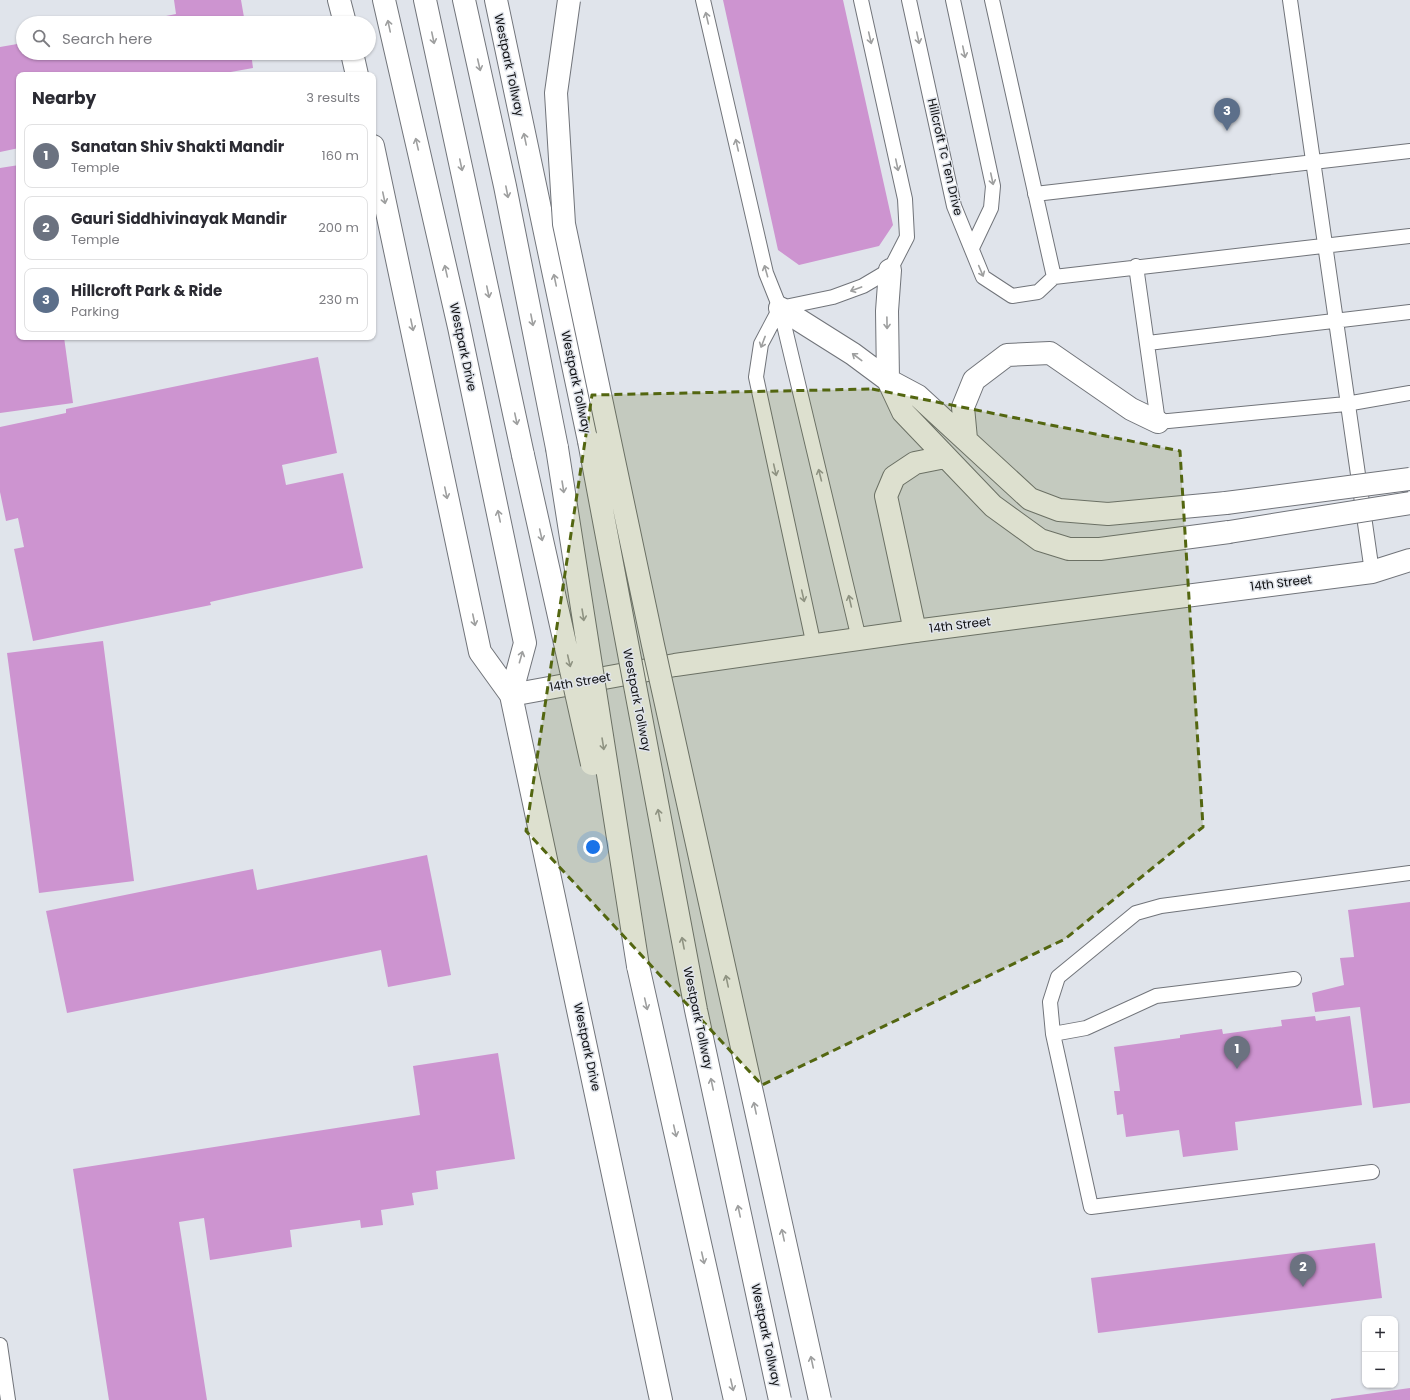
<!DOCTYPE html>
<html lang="en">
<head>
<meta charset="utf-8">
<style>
  body { margin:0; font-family:Poppins,sans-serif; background:#f2f2f3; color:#2b2b33 }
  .controls { position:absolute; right:12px; bottom:12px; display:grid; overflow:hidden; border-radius:8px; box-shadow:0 1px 3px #0004 }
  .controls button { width:36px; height:36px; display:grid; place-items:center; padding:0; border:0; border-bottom:1px solid #e1e1e2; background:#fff; color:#2b2b33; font:20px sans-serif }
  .you { position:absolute; left:593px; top:847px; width:14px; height:14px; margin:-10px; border:3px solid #fff; border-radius:50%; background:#1a73e8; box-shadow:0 0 0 6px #1a73e833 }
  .badge { display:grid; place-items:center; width:26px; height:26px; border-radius:50%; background:#b45309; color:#fff; font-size:13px; font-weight:700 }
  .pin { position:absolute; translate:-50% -33px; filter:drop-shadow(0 1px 2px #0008) }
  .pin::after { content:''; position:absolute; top:21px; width:14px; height:12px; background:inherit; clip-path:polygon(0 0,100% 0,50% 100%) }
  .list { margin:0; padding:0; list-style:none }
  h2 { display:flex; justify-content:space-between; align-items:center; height:52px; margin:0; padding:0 16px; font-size:17px }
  h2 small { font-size:13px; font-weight:400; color:#7c7c81 }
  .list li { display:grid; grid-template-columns:26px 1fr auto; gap:12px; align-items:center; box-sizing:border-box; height:64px; margin:0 8px 8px; padding:0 8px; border:1px solid #e1e1e2; border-radius:8px }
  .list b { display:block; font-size:15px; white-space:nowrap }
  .list p { margin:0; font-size:13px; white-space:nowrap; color:#7c7c81 }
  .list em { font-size:13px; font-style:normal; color:#7c7c81 }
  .icon { flex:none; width:22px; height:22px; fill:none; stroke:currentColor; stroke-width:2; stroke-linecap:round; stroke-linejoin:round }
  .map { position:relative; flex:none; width:1410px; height:1400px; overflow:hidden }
  .search { position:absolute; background:#fff; box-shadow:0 1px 3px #0004; left:16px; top:16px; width:360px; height:44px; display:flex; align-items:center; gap:10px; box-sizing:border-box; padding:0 14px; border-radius:22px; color:#7c7c81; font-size:15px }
  .panel { position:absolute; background:#fff; box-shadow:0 1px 3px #0004; left:16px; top:72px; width:360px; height:268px; border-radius:8px }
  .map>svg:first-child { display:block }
  .building { fill:#cd94d0 }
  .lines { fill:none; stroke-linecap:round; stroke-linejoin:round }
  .service-casing { stroke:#71747a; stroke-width:16 }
  .minor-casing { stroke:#71747a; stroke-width:24 }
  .secondary-casing { stroke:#71747a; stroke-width:24 }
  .motorway-casing { stroke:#71747a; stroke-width:24 }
  .service { stroke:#fff; stroke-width:14 }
  .minor { stroke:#fff; stroke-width:22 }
  .secondary { stroke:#fff; stroke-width:22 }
  .motorway { stroke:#fff; stroke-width:22 }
  .motorway-bridge-casing { stroke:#71747a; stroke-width:24; stroke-linecap:butt }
  .motorway-bridge { stroke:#fff; stroke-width:22 }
  .oneway { stroke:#9e9f9f }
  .marked { fill:#536610; fill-opacity:0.2; stroke:#536610; stroke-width:3; stroke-dasharray:8 5; stroke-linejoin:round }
  .labels { text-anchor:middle; stroke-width:3; stroke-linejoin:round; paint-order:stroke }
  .street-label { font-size:12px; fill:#0d0e10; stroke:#e0e4eb }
</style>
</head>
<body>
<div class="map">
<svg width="1410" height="1400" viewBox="0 0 1410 1400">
  <rect width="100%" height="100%" fill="#e0e4eb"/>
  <!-- building -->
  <path class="building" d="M 174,0 L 241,0 L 245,23 L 131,23 L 176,14 Z
    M 723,0 L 843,0 L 893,225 L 879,246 L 799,265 L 778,250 Z
    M 23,43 L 23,53 L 251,53 L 253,68 L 214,75 L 19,75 L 19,148 L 0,152 L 0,47 Z
    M 19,165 L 19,337 L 64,337 L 73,403 L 0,413 L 0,168 Z
    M 318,357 L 337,453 L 282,465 L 286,485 L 343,473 L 363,568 L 210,602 L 211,605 L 33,641 L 14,549 L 24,547 L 18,518 L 6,521 L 0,492 L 0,427 L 66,413 L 66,409 Z
    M 103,641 L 134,881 L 39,893 L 7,653 Z
    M 427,855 L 451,975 L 388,987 L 381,950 L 67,1013 L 46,911 L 253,869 L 257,890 Z
    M 1410,902 L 1410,1103 L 1373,1108 L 1360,1007 L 1315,1012 L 1312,993 L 1344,985 L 1340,958 L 1354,957 L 1348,910 Z
    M 1315,1016 L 1316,1021 L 1350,1016 L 1362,1105 L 1235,1122 L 1238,1150 L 1183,1157 L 1179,1130 L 1126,1137 L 1123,1114 L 1117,1115 L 1114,1091 L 1120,1091 L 1114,1047 L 1180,1038 L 1180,1035 L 1222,1029 L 1223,1034 L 1282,1026 L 1281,1020 Z
    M 498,1053 L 515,1159 L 436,1171 L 438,1189 L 412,1193 L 414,1205 L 381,1210 L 383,1225 L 361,1228 L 360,1220 L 290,1230 L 292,1247 L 210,1260 L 204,1218 L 179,1222 L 207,1400 L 109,1400 L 73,1169 L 420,1115 L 413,1066 Z
    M 1375,1243 L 1382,1298 L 1098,1333 L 1091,1278 Z
    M 1410,1388 L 1410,1400 L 1331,1400 L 1331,1399 Z"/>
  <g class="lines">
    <!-- service casing -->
    <g class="service-casing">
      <path id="service" d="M 703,0 L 766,273 L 780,308 L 859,639
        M 909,0 L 954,206 L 983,277 L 1012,296 L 1038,292 L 1054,277
        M 953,0 L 993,186 L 991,208 L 972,248
        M 992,0 L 1054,277
        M 1290,0 L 1372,572
        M 1035,194 L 1410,151
        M 1136,266 L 1158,422 L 1346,404 L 1410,393
        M 1054,277 L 1410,236
        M 780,308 L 833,297 L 863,286 L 890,270 L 907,237 L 905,199 L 861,0
        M 780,308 L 761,344 L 756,377 L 814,646
        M 1148,343 L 1410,312
        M 1053,1034 L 1086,1028 L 1156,996 L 1294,979
        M 1372,1172 L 1091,1207 L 1053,1034 L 1050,1002 L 1058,977 L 1136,913 L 1161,906 L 1410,873
        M 0,1345 L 8,1400"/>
    </g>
    <!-- minor casing -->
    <g class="minor-casing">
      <path id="minor" d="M 511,695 L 675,665 L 915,631 L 1372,572 L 1410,560"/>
    </g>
    <!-- secondary casing -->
    <g class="secondary-casing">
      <path id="secondary" d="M 339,0 L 345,23
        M 384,0 L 459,327 L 525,643 L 511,695
        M 352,53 L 357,75
        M 373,146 L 480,652 L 511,695 L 661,1400"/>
    </g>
    <!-- motorway casing -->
    <g class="motorway-casing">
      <path id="motorway" d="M 425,0 L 523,455
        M 464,0 L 505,186 L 557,448
        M 496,0 L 589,441
        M 890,270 L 887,311 L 888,380 L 903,412 L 993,506 L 1040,540 L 1069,549 L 1100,549 L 1229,532
        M 780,308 L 853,354 L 888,380 L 918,396 L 1030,499 L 1059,510 L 1108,514 L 1226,503
        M 966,439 L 963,407 L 974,380 L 1007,355 L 1050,353 L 1131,409 L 1158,422
        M 915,631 L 886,496 L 894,477 L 915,463 L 945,457
        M 638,966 L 735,1400"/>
    </g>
    <!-- service -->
    <use href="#service" class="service"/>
    <!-- minor -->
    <use href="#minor" class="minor"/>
    <!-- secondary -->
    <use href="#secondary" class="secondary"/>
    <!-- motorway -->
    <use href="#motorway" class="motorway"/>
    <!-- motorway-bridge casing -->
    <g class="motorway-bridge-casing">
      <path id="motorway-bridge" d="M 569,0 L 556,93 L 564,224 L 653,645 L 820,1400
        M 589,441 L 696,1010 L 780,1400
        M 557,448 L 638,966
        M 523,455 L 592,764
        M 1226,503 L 1410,479
        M 1229,532 L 1410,503"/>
    </g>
    <!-- motorway-bridge -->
    <use href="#motorway-bridge" class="motorway-bridge"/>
  </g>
  <!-- one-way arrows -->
  <defs><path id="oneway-shaft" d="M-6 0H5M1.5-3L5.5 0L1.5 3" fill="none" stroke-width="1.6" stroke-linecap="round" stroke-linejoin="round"/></defs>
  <g class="oneway">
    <use href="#oneway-shaft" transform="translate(707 18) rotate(-103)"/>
    <use href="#oneway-shaft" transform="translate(389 26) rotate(-102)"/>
    <use href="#oneway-shaft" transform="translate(433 38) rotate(78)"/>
    <use href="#oneway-shaft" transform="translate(870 38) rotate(77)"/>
    <use href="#oneway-shaft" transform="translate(918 38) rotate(78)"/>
    <use href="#oneway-shaft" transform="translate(964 52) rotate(78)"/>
    <use href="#oneway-shaft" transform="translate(479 65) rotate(77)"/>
    <use href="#oneway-shaft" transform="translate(525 139) rotate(-102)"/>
    <use href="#oneway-shaft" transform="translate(417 144) rotate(-103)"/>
    <use href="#oneway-shaft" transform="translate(737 145) rotate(-103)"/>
    <use href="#oneway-shaft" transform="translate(461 165) rotate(78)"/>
    <use href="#oneway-shaft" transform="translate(897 165) rotate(78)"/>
    <use href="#oneway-shaft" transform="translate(992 179) rotate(78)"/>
    <use href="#oneway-shaft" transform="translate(507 192) rotate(79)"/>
    <use href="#oneway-shaft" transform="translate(384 198) rotate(78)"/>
    <use href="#oneway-shaft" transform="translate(446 271) rotate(-103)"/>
    <use href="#oneway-shaft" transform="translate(766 271) rotate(-106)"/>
    <use href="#oneway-shaft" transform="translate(981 271) rotate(67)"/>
    <use href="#oneway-shaft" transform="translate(555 280) rotate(-102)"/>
    <use href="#oneway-shaft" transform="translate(856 289) rotate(160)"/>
    <use href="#oneway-shaft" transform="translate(488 292) rotate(78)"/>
    <use href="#oneway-shaft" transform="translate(532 320) rotate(79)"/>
    <use href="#oneway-shaft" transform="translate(887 323) rotate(89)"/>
    <use href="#oneway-shaft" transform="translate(412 325) rotate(78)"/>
    <use href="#oneway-shaft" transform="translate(763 342) rotate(111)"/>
    <use href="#oneway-shaft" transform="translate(857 357) rotate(-143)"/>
    <use href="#oneway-shaft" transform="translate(516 419) rotate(78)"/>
    <use href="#oneway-shaft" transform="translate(775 470) rotate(77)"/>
    <use href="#oneway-shaft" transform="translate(820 475) rotate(-104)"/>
    <use href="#oneway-shaft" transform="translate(563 487) rotate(81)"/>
    <use href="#oneway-shaft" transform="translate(446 493) rotate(78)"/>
    <use href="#oneway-shaft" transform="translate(499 516) rotate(-102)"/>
    <use href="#oneway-shaft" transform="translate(541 535) rotate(77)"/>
    <use href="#oneway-shaft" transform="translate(803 596) rotate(77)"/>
    <use href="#oneway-shaft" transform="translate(850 601) rotate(-103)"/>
    <use href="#oneway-shaft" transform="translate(583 615) rotate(81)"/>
    <use href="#oneway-shaft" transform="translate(474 620) rotate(78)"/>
    <use href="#oneway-shaft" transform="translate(521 657) rotate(-74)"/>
    <use href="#oneway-shaft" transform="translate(569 661) rotate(77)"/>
    <use href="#oneway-shaft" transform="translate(603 744) rotate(81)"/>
    <use href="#oneway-shaft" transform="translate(659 815) rotate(-101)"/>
    <use href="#oneway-shaft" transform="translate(683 943) rotate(-101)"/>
    <use href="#oneway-shaft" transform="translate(727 981) rotate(-102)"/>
    <use href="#oneway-shaft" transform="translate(646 1004) rotate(77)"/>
    <use href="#oneway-shaft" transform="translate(712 1084) rotate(-102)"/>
    <use href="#oneway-shaft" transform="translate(755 1108) rotate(-102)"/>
    <use href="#oneway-shaft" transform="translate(675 1131) rotate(77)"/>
    <use href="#oneway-shaft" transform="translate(739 1211) rotate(-102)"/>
    <use href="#oneway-shaft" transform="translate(783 1235) rotate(-102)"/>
    <use href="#oneway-shaft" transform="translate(703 1258) rotate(77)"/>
    <use href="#oneway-shaft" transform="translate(812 1362) rotate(-102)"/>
    <use href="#oneway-shaft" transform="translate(732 1385) rotate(77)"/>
  </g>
  <!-- marked area -->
  <path class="marked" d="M 872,389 L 1180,451 L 1203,827 L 1065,939 L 762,1085 L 526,831 L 592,395 Z"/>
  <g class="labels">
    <!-- street labels -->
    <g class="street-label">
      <text transform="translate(509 65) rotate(78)" y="4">Westpark Tollway</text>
      <text transform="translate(945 157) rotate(77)" y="4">Hillcroft Tc Ten Drive</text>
      <text transform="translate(463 347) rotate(78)" y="4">Westpark Drive</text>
      <text transform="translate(576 382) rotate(78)" y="4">Westpark Tollway</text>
      <text transform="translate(1281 583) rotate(-7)" y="4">14th Street</text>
      <text transform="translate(960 625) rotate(-7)" y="4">14th Street</text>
      <text transform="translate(580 682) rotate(-10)" y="4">14th Street</text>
      <text transform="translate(637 700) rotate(79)" y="4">Westpark Tollway</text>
      <text transform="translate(698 1018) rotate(78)" y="4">Westpark Tollway</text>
      <text transform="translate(587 1047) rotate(78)" y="4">Westpark Drive</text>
      <text transform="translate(766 1335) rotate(78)" y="4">Westpark Tollway</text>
    </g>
  </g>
</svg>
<div class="controls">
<button>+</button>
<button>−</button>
</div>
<div class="you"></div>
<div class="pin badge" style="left:1237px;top:1069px;background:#6b7280">1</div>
<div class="pin badge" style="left:1303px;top:1287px;background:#6b7280">2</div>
<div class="pin badge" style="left:1227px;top:131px;background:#5c6f8a">3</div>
<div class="search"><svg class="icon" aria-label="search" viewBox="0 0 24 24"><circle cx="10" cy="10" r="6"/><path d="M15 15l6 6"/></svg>Search here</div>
<section class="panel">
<h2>Nearby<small>3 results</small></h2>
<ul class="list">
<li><span class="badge" style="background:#6b7280">1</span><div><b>Sanatan Shiv Shakti Mandir</b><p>Temple</p></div><em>160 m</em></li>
<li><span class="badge" style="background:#6b7280">2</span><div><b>Gauri Siddhivinayak Mandir</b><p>Temple</p></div><em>200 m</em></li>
<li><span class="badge" style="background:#5c6f8a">3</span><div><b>Hillcroft Park &amp; Ride</b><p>Parking</p></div><em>230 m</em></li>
</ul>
</section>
</div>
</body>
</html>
